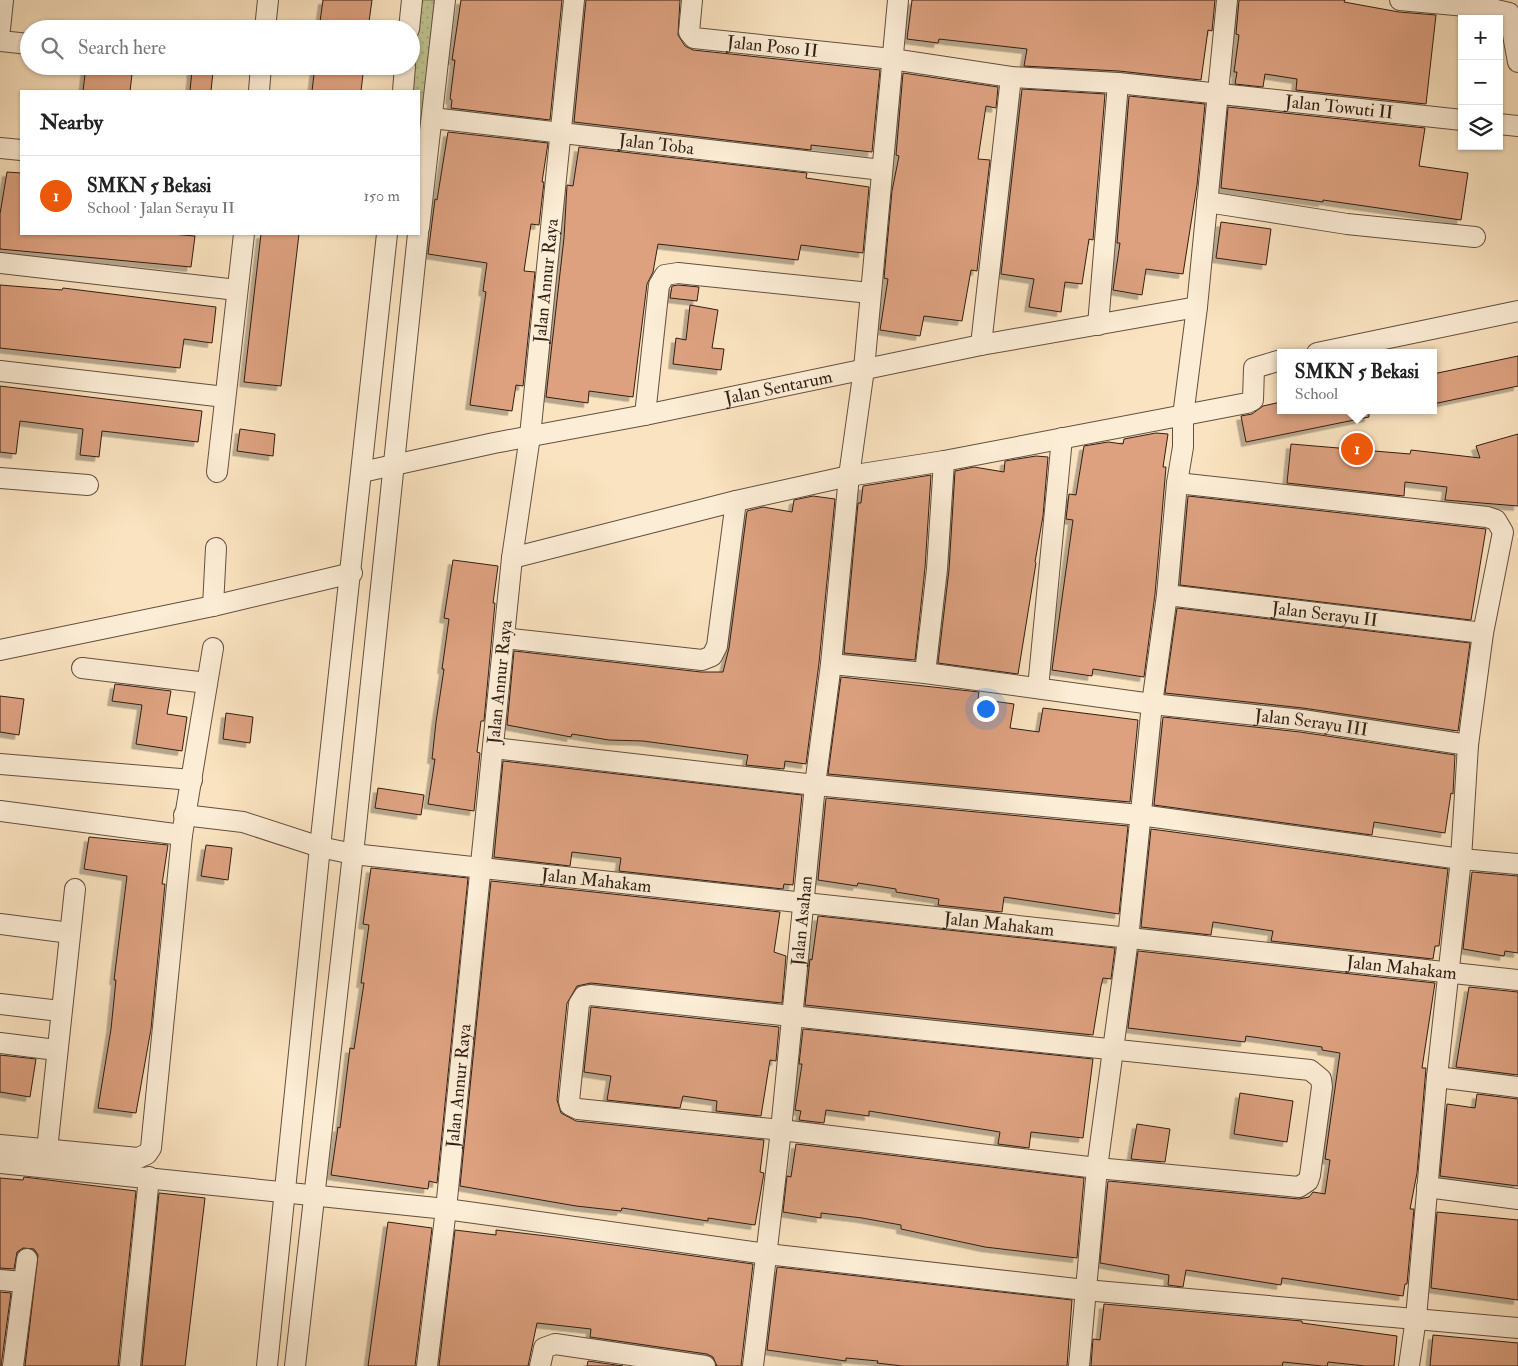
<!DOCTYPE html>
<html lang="en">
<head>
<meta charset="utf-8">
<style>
  body { margin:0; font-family:"IM FELL Double Pica",serif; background:#f2f2f2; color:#222 }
  .controls { position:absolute; right:15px; top:15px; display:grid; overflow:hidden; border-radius:0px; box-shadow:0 1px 4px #0004 }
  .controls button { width:45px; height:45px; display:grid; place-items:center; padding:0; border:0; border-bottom:1px solid #e0e0e0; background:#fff; color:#222; font:25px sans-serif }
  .you { position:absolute; left:985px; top:708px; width:18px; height:18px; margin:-12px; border:4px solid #fff; border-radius:50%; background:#1a73e8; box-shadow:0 0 0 8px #1a73e833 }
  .badge { display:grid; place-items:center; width:32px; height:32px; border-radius:50%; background:#ea580c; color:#fff; font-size:16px; font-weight:700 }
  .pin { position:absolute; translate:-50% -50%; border:2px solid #fff; box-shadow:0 1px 5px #0006 }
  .popup { position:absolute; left:1277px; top:349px; width:160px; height:65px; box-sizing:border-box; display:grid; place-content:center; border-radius:0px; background:#fff; filter:drop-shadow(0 1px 4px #0005); font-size:16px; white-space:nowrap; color:#767676 }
  .popup b { font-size:19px; color:#222 }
  .popup::after { content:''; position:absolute; left:50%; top:100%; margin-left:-10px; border:10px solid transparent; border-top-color:#fff }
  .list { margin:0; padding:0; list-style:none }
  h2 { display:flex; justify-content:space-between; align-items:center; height:65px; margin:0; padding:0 20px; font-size:21px }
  h2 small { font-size:16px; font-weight:400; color:#767676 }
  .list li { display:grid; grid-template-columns:32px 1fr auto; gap:15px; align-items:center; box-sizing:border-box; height:80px; padding:0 20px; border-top:1px solid #e0e0e0 }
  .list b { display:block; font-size:19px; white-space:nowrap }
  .list p { margin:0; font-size:16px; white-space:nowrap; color:#767676 }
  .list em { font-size:16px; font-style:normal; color:#767676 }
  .icon { flex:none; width:28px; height:28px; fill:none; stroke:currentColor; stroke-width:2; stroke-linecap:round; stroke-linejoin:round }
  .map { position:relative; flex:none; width:1518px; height:1366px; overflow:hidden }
  .search { position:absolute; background:#fff; box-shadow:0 1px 4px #0004; left:20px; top:20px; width:400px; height:55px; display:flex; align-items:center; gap:12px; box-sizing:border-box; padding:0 18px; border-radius:28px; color:#767676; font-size:19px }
  .panel { position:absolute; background:#fff; box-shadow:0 1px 4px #0004; left:20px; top:90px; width:400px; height:145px; border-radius:0px }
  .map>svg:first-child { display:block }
  .grass { fill:url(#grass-dots); stroke:#787052 }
  .building { fill:#dda180; stroke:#311e14; filter:url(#shadow) }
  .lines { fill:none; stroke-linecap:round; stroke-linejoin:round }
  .street-casing { stroke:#634f3f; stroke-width:22 }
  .street { stroke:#fcedd6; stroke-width:20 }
  .labels { text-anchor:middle; stroke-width:5; stroke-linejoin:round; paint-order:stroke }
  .street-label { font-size:18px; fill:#311e14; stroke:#fcedd6 }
</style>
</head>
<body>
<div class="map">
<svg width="1518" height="1366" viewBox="0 0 1518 1366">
  <defs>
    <pattern id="grass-dots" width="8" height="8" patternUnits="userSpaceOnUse" patternTransform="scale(1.25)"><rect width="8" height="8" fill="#bfc391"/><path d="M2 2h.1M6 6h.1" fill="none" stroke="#a5a77c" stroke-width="1.8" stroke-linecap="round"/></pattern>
    <filter id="shadow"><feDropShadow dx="-4.5" dy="4.5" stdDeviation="0" flood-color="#0004"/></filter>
  </defs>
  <rect width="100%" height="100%" fill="#fae3c0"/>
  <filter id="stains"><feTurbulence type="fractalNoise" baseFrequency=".004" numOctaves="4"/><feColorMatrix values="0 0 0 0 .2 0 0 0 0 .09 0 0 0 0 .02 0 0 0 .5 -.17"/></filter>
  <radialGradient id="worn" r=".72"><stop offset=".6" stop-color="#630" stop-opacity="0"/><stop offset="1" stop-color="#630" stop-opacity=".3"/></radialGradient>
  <!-- grass -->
  <path class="grass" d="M 411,0 L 444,0 L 419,194 L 419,91 L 402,91 L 411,66 Z"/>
  <!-- building -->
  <path class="building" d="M 323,0 L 372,0 L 368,29 L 319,29 Z
    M 461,0 L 562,0 L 550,120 L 451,108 L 452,100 L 450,99 L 455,60 L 452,60 Z
    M 586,0 L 680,0 L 678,35 L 685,46 L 693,50 L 880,70 L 872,152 L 811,145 L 811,150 L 574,122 Z
    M 912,0 L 1215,0 L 1212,31 L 1208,30 L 1201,80 L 1119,71 L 1024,66 L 1027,49 L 939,39 L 938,43 L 907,39 Z
    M 1239,0 L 1345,0 L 1344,2 L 1399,12 L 1436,15 L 1426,104 L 1296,90 L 1297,79 L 1265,74 L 1263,87 L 1235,84 L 1237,72 L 1234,72 L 1239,35 L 1236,34 Z
    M 86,66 L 133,66 L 130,91 L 83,91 Z
    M 315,66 L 364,66 L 361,91 L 312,91 Z
    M 192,70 L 213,72 L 211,91 L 190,91 Z
    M 903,73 L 998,87 L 996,108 L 986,106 L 978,159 L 990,160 L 977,271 L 971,270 L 962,321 L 924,316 L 920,336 L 880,330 L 888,279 L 884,278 L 892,191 L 899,156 L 896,155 Z
    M 1022,89 L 1105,94 L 1093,240 L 1089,239 L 1082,284 L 1065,282 L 1061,312 L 1029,307 L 1034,279 L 1001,274 Z
    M 1129,96 L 1205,104 L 1197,185 L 1183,274 L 1146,269 L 1142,295 L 1113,290 L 1120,243 L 1117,243 Z
    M 1228,107 L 1425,128 L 1419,166 L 1468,173 L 1461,220 L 1323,200 L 1323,202 L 1221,188 Z
    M 448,132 L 548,143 L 542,182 L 544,182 L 539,225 L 531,224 L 524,271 L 535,272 L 523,386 L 516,385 L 512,411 L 470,405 L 486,292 L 483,291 L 487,263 L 428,254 L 435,199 L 437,200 Z
    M 579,147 L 807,173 L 806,178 L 869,187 L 863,253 L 801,245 L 798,260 L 658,244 L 653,272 L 647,284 L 633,397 L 589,391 L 588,403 L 546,397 L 564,238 L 567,185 L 573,186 Z
    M 7,172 L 21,173 L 21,234 L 171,234 L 195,236 L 191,267 L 0,249 L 0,214 Z
    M 1221,222 L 1271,229 L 1266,265 L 1216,258 Z
    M 261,234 L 299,234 L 281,386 L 244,382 Z
    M 0,285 L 62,290 L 63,288 L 216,307 L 212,343 L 184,339 L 180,368 L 0,348 Z
    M 678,285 L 699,287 L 697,301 L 670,298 L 672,286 Z
    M 690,305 L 718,310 L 712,348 L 724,349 L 721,370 L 673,364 L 676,338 L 686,340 Z
    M 1518,356 L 1518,386 L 1433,404 L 1433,374 Z
    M 0,386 L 202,411 L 198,442 L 102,431 L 99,457 L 80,455 L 83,429 L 20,421 L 16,454 L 0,452 Z
    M 1281,402 L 1281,410 L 1369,410 L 1369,417 L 1246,442 L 1241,416 L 1252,414 L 1263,406 Z
    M 240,429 L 275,434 L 273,456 L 237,451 Z
    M 1156,433 L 1168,434 L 1163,467 L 1166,467 L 1155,594 L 1144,677 L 1093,669 L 1092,676 L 1052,670 L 1073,520 L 1066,519 L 1069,494 L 1076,495 L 1084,446 L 1108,442 L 1123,444 L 1124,439 Z
    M 1518,434 L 1518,506 L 1445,500 L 1447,487 L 1405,482 L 1404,496 L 1287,483 L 1291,444 L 1410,454 L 1411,450 L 1480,458 L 1476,446 Z
    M 1036,456 L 1048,457 L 1043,516 L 1035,562 L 1036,563 L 1018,674 L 938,663 L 949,570 L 955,471 L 974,467 L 1004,472 L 1005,461 Z
    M 931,475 L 925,568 L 915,660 L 844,653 L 858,503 L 861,503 L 863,486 Z
    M 813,496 L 835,499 L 819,663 L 806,764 L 785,761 L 784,769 L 746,765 L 748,755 L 643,741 L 609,740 L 572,734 L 571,737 L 507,725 L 514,651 L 701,672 L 723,672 L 729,648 L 747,511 L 763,507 L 792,512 L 794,500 Z
    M 1188,496 L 1486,529 L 1471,620 L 1180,585 Z
    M 453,560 L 498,566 L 493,603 L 495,603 L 484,721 L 481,721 L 477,752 L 480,753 L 474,811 L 428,804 L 435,759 L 432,759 L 436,722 L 444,669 L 442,669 L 449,619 L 444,618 Z
    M 1177,608 L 1470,643 L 1458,731 L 1303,708 L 1165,693 Z
    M 841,677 L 979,692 L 978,699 L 1014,704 L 1010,728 L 1039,732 L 1043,708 L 1138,720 L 1130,802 L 828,774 Z
    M 115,684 L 171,691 L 167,714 L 187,717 L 182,751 L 136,744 L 142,705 L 112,701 Z
    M 0,696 L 24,699 L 19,735 L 0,732 Z
    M 226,713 L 253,717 L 250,743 L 223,739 Z
    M 1163,717 L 1300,732 L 1455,755 L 1453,794 L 1451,793 L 1445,833 L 1374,822 L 1372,835 L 1154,805 Z
    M 503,761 L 802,795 L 793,885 L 784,884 L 783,889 L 619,871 L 621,858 L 572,852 L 570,866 L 494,857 Z
    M 378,788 L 424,795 L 421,815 L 375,808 Z
    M 826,798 L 1128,826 L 1119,914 L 1004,897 L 1002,912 L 938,905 L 939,899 L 896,892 L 896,889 L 858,883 L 857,886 L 818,880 Z
    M 1151,829 L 1448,869 L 1439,946 L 1435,946 L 1433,959 L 1271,941 L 1273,931 L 1213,922 L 1211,935 L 1141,927 Z
    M 89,837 L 168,845 L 162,884 L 165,884 L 151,1029 L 136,1113 L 98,1108 L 111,1029 L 116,980 L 114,980 L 127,876 L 84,869 Z
    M 206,845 L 232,848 L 228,880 L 201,876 Z
    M 371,868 L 468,878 L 437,1183 L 429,1181 L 428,1189 L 331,1175 L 338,1127 L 340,1128 L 350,1048 L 354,1049 L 364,983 L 361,983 L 369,925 L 363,924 Z
    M 1472,872 L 1518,876 L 1518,953 L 1505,951 L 1504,956 L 1463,949 Z
    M 491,881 L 780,912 L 774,952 L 786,956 L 782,1003 L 591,983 L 577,986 L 567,1003 L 557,1100 L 561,1113 L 576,1121 L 764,1140 L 760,1172 L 764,1173 L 755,1225 L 708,1218 L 708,1221 L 622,1208 L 621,1211 L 576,1206 L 460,1186 Z
    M 818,916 L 1115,948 L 1111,979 L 1103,978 L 1101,986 L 1093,1035 L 805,1005 L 810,959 L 812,960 Z
    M 1138,951 L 1435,983 L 1422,1068 L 1426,1068 L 1417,1173 L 1410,1209 L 1414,1209 L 1407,1284 L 1405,1284 L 1403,1296 L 1282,1278 L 1281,1285 L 1186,1270 L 1183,1287 L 1168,1285 L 1169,1275 L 1100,1263 L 1108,1181 L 1299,1199 L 1309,1197 L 1313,1192 L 1325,1194 L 1330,1160 L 1325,1159 L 1340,1053 L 1322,1050 L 1322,1047 L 1246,1036 L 1245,1042 L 1128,1028 Z
    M 1469,987 L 1518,992 L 1518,1075 L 1456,1067 Z
    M 591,1007 L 779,1027 L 776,1061 L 770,1060 L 761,1116 L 716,1111 L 717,1101 L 683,1096 L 680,1108 L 607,1100 L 611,1076 L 584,1072 Z
    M 803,1029 L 1093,1059 L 1083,1138 L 1031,1132 L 1029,1148 L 998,1144 L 1000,1132 L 869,1111 L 869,1116 L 826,1110 L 824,1123 L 799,1120 L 801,1111 L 795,1110 L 802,1064 L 799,1064 Z
    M 0,1055 L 36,1059 L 30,1097 L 0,1092 Z
    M 1240,1093 L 1293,1101 L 1287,1142 L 1234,1134 Z
    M 1477,1094 L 1518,1099 L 1518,1186 L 1440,1176 L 1447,1104 L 1475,1108 Z
    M 1137,1124 L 1170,1129 L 1165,1162 L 1131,1159 Z
    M 796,1144 L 1084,1178 L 1077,1258 L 985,1247 L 901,1229 L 901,1225 L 862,1218 L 821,1213 L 821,1218 L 783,1212 L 787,1176 L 791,1177 Z
    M 24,1177 L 136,1191 L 118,1366 L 25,1366 L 38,1255 L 34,1249 L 23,1248 L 17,1252 L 14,1269 L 0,1268 L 0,1178 L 23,1180 Z
    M 159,1193 L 205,1198 L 185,1366 L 142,1366 Z
    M 1437,1212 L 1518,1220 L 1518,1300 L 1431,1288 Z
    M 388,1222 L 432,1228 L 415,1366 L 368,1366 Z
    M 455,1230 L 496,1235 L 496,1230 L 555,1237 L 753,1264 L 741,1366 L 717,1366 L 713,1357 L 707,1354 L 590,1337 L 591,1329 L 537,1323 L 528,1366 L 439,1366 Z
    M 777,1267 L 1072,1300 L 1067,1366 L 902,1366 L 877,1363 L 878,1361 L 846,1358 L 846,1361 L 767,1350 Z
    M 0,1292 L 11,1293 L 1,1366 L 0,1366 Z
    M 1104,1304 L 1302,1321 L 1302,1323 L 1397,1336 L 1394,1366 L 1365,1366 L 1328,1362 L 1327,1366 L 1322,1366 L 1283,1362 L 1282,1366 L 1091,1366 L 1093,1339 L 1100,1340 Z
    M 1433,1335 L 1518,1343 L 1518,1366 L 1430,1366 Z
    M 588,1361 L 623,1366 L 587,1366 Z"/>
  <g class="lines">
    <!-- street casing -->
    <g class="street-casing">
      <g id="street">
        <path id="s1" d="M 692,0 L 689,32 L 694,38 L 892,59 L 1011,77 L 1118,83 L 1462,120"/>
        <path d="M 1400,0 L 1488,8 L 1509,13 L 1518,62"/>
        <path d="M 0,29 L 3,0"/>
        <path d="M 265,29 L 268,0"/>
        <path d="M 409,29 L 412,0"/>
        <path d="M 0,41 L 29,44"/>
        <path d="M 259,91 L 261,66"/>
        <path d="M 403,91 L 405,66"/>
        <path id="s2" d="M 432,118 L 882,170"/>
        <path d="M 1499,124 L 1518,126"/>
        <path d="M 0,148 L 21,150"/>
        <path d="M 1207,202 L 1347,224 L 1475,237"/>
        <path d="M 419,228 L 445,0"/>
        <path d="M 0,263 L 237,290"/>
        <path d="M 1098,325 L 1118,83"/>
        <path d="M 981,345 L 1011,77"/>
        <path d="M 1317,353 L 1518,311"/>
        <path d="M 0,371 L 225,397"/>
        <path d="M 645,415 L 659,285 L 665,275 L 678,273 L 870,293"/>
        <path d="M 217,472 L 244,234"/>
        <path id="s3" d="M 362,472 L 494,443 L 645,415 L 981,345 L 1197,307"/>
        <path d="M 0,478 L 88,485"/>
        <path d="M 1177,483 L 1487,517 L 1496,520 L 1503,532 L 1483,633 L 1468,745 L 1461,859 L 1437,1077 L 1416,1318 L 1409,1366"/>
        <path d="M 512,558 L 736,501 L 849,476 L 944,461 L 1247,403 L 1253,400 L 1254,368 L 1281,360"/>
        <path id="s4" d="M 1167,595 L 1483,633"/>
        <path d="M 213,606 L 216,548"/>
        <path d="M 504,638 L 702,660 L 712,656 L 717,646 L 736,501"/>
        <path d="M 0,650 L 213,606 L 352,573"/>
        <path id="s5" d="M 831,664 L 925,673 L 1152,704 L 1302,720 L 1468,745"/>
        <path d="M 82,668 L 207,683"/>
        <path d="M 925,673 L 937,569 L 944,461"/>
        <path d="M 1038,688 L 1062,438"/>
        <path d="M 494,748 L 815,785 L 1140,815 L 1461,859 L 1518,864"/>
        <path d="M 0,764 L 192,780"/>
        <path d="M 0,811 L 182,835"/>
        <path id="s6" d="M 184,815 L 243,822 L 320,847 L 353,854 L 1518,980"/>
        <path d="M 0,924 L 70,933"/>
        <path d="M 590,995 L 1310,1070 L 1321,1079 L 1322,1087 L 1310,1175 L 1308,1181 L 1299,1187 L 1097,1168 L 781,1130 L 578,1109 L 570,1105 L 569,1101 L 579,1004 L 584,996 Z"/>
        <path d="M 0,1004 L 60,1011"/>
        <path d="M 0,1043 L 56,1050"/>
        <path d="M 1437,1077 L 1518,1087"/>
        <path d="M 0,1145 L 138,1158 L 147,1154 L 151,1148 L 182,835 L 213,648"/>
        <path d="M 47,1150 L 75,889"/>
        <path d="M 0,1163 L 446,1209 L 767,1254 L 1085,1290 L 1518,1328"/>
        <path d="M 1427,1187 L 1518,1199"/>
        <path d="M 0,1280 L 23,1282"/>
        <path d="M 13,1366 L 27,1259"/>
        <path d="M 130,1366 L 149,1177"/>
        <path d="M 267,1366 L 320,847 L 387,234"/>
        <path d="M 295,1366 L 353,854 L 418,234"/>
        <path id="s7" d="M 427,1366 L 446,1209 L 512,558 L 530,436 L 574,0"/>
        <path d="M 540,1366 L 544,1348 L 555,1344 L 705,1366"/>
        <path id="s8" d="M 753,1366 L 781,1130 L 815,785 L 831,664 L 849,476 L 864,369 L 898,0"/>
        <path d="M 1079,1366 L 1097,1168 L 1128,939 L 1152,704 L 1167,595 L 1177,483 L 1183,447 L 1183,416 L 1197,307 L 1227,0"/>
      </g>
    </g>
    <!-- street -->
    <use href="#street" class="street"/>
  </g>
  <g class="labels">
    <!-- street labels -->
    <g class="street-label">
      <text dy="6" stroke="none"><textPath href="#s1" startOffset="119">Jalan Poso II</textPath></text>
      <text dy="6" stroke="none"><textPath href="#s1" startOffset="689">Jalan Towuti II</textPath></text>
      <text dy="6" stroke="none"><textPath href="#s2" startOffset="226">Jalan Toba</textPath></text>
      <text dy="6" stroke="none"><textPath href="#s7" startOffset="1092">Jalan Annur Raya</textPath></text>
      <text dy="6" stroke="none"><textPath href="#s3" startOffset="425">Jalan Sentarum</textPath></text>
      <text dy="6" stroke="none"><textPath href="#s4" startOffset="159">Jalan Serayu II</textPath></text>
      <text dy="6" stroke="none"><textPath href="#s7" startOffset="688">Jalan Annur Raya</textPath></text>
      <text dy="6" stroke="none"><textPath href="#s5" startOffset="484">Jalan Serayu III</textPath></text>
      <text dy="6" stroke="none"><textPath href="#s6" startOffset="419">Jalan Mahakam</textPath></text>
      <text dy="6" stroke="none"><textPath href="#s8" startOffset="448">Jalan Asahan</textPath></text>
      <text dy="6" stroke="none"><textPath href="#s6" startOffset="824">Jalan Mahakam</textPath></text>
      <text dy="6" stroke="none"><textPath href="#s6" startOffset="1229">Jalan Mahakam</textPath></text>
      <text dy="6" stroke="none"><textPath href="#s7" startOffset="282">Jalan Annur Raya</textPath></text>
    </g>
  </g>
  <rect width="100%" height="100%" filter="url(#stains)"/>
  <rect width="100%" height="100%" fill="url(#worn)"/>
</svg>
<div class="controls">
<button>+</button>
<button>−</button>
<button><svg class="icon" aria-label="layers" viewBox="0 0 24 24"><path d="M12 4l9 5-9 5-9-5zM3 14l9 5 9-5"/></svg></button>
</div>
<div class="you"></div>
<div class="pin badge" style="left:1357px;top:449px">1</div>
<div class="popup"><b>SMKN 5 Bekasi</b>School</div>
<div class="search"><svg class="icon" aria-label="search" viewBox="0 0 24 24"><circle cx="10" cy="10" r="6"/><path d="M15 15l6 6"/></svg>Search here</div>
<section class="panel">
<h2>Nearby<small></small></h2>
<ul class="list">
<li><span class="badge">1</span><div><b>SMKN 5 Bekasi</b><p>School · Jalan Serayu II</p></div><em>150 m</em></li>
</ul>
</section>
</div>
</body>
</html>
